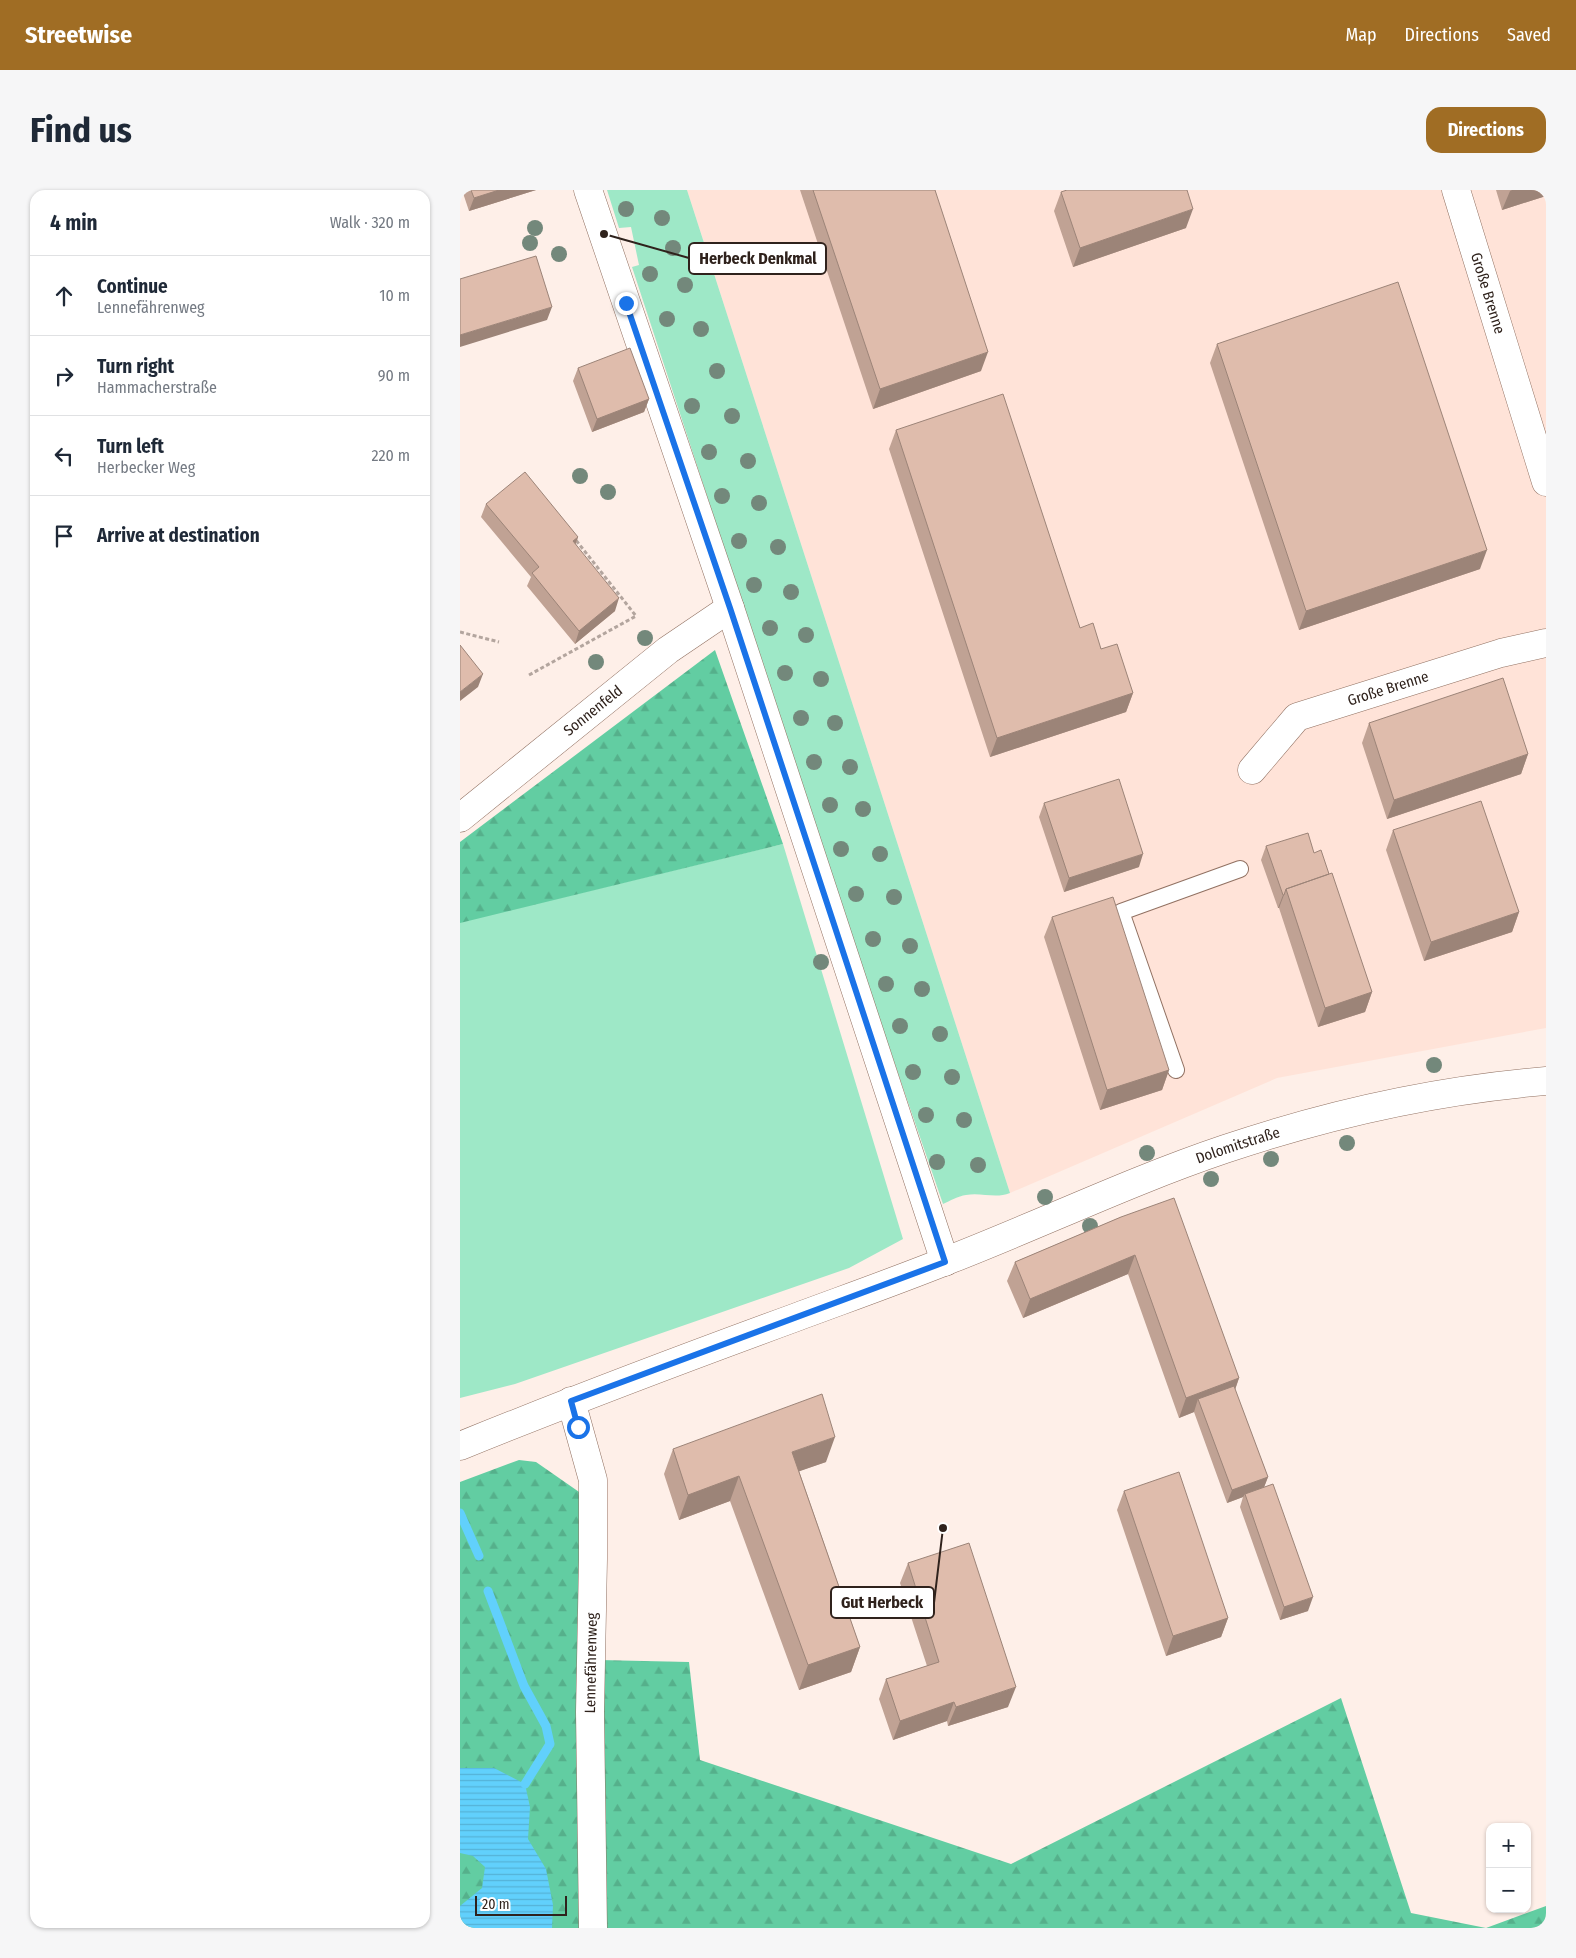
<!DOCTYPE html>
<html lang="en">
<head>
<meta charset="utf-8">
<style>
  body { margin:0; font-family:"Fira Sans Condensed",sans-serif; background:#f6f6f7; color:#1f2937 }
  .controls { position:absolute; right:15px; bottom:15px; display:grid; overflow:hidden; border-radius:10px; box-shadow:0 1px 4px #0004 }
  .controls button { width:45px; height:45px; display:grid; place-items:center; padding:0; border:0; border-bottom:1px solid #e0e1e3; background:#fff; color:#1f2937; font:25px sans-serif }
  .scale { position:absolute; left:15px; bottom:12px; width:92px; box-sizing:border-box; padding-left:5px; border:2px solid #2f221c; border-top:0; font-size:14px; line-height:18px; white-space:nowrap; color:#2f221c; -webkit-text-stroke:4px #fff; paint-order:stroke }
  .stop { position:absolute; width:15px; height:15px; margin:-11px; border:4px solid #1a73e8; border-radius:50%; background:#fff }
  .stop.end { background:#1a73e8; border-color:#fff; box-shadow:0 1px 5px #0008 }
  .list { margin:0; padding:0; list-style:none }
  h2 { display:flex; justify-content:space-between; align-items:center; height:65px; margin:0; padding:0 20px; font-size:21px }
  h2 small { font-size:16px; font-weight:400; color:#747a83 }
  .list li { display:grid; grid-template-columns:32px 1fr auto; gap:15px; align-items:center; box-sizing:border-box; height:80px; padding:0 20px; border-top:1px solid #e0e1e3 }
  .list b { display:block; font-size:19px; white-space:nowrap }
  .list p { margin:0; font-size:16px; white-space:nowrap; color:#747a83 }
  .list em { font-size:16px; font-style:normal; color:#747a83 }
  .icon { flex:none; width:28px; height:28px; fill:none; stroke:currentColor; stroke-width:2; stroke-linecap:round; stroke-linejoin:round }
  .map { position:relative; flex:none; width:1086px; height:1738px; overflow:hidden; border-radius:15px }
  header { display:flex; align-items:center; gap:30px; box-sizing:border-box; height:70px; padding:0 25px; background:#a06d24; color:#fff }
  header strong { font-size:24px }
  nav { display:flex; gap:28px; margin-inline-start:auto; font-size:18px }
  .intro { display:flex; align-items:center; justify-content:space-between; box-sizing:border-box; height:120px; padding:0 30px }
  h1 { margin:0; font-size:35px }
  .button { padding:12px 22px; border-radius:15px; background:#a06d24; color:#fff; font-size:18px; font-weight:700 }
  main { display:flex; gap:30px; padding:0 30px }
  aside { flex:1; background:#fff; border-radius:15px; box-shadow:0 1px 4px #0004 }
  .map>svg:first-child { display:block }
  .built { fill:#ffe3d8 }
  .grass { fill:#9ee8c7 }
  .forest { fill:url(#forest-firs) }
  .water { fill:url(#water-rules) }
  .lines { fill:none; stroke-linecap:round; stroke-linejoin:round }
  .stream { stroke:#61d0fc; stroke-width:9 }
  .lane-casing { stroke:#917162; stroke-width:18 }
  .street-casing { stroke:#917162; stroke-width:29 }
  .secondary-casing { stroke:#917162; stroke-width:29 }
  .path { stroke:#b3a59e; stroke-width:3; stroke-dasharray:4 2.5; stroke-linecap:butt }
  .lane { stroke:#fff; stroke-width:16 }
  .street { stroke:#fff; stroke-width:28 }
  .secondary { stroke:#fff; stroke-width:28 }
  .tree { fill:#73887b }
  .wall { fill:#c0a294 }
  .shaded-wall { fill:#9c8478 }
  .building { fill:#dfbcac; stroke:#9c8478 }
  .route { stroke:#1a73e8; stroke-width:6 }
  .labels { text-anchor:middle; stroke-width:4.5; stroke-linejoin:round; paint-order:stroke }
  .street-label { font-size:15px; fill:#2f221c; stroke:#fff }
  .leader { fill:none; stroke:#2f221c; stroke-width:2 }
  .callout-dot { fill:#2f221c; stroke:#fff; stroke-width:2 }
  .callout { fill:#fff; stroke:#2f221c; stroke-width:2 }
  .callout-label { font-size:16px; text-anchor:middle; font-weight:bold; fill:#2f221c }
</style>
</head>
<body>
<header>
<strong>Streetwise</strong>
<nav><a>Map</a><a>Directions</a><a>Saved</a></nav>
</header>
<div class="intro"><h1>Find us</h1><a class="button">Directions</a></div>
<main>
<aside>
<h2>4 min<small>Walk · 320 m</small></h2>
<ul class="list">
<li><svg class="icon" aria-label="ahead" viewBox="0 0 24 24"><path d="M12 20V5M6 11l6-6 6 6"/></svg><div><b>Continue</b><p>Lennefährenweg</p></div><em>10 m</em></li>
<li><svg class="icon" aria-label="right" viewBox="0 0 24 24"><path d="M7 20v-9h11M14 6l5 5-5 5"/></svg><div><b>Turn right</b><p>Hammacherstraße</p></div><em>90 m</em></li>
<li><svg class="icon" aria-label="left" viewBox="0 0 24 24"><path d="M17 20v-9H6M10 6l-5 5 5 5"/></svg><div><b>Turn left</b><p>Herbecker Weg</p></div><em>220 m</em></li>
<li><svg class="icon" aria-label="arrive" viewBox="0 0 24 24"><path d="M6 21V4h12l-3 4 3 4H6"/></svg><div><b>Arrive at destination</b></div></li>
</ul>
</aside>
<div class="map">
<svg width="1086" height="1738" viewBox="0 0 1086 1738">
  <defs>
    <pattern id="forest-firs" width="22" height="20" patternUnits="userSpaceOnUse" patternTransform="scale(1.25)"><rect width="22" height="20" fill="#62cda2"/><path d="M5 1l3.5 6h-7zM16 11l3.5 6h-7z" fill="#55b08b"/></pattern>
    <pattern id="water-rules" width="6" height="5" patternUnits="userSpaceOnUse" patternTransform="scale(1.25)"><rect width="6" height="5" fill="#61d0fc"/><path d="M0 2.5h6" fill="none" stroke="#55b2d7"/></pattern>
  </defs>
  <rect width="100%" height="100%" fill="#feefe8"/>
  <!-- built -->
  <path class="built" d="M 227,0 L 1086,0 L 1086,838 L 817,888 L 550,1003 Z"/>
  <!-- grass -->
  <path class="grass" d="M 147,0 L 227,0 L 550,1003 C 535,1009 521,1002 506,1005 C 498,1006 490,1011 483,1014 L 397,764 L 172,77 L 179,75 L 171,37 L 159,38 Z
    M 323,654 L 443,1049 L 389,1078 L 55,1194 L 0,1208 L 0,732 Z"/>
  <!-- forest -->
  <path class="forest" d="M 255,460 L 323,654 L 0,733 L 0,652 Z
    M 59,1270 L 76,1272 L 122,1304 L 139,1470 L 229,1472 L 240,1570 L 551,1674 L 881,1508 L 951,1723 L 1026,1738 L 1086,1716 L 1086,1738 L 0,1738 L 0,1292 Z"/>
  <!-- water -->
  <path class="water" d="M 0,1578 L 34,1578 L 65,1594 L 70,1617 L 68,1649 L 86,1679 L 93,1715 L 92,1738 L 0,1738 L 0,1716 L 22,1698 L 25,1677 L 13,1666 L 0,1663 Z"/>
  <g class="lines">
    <!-- stream -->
    <path class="stream" d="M 0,1323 L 19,1366
      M 28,1401 L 64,1496 L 86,1536 L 90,1554 L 65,1594"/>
    <!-- lane casing -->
    <g class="lane-casing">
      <path id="lane" d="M 716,880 L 661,722 L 780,679"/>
    </g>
    <!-- street casing -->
    <g class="street-casing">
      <g id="street">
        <path d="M 128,0 L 270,418 L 485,1072"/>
        <path id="s1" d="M 996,0 L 1086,292"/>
        <path id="s2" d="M 792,580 L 837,527 L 1041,463 L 1086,453"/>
        <path id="s3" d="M 0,628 L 208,460 L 270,418"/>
        <path d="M 111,1211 L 133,1290 L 133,1369 L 130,1522 L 133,1738"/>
      </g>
    </g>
    <!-- secondary casing -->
    <g class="secondary-casing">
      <g id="secondary">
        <path id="s4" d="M 0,1256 C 111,1211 222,1169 334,1128 C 385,1109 436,1091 486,1071 C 579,1035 670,991 765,959 C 869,924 977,900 1086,891"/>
      </g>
    </g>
    <!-- path -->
    <path class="path" d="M 0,442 L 39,452
      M 69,485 L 176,426 L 115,349"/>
    <!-- lane -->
    <use href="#lane" class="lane"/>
    <!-- street -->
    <use href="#street" class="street"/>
    <!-- secondary -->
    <use href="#secondary" class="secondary"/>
  </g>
  <!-- trees -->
  <g class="tree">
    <circle cx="166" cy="19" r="8"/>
    <circle cx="202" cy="28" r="8"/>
    <circle cx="75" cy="38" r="8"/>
    <circle cx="70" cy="53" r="8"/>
    <circle cx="213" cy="58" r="8"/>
    <circle cx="99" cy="64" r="8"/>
    <circle cx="190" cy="84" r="8"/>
    <circle cx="225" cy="95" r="8"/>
    <circle cx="207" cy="129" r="8"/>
    <circle cx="241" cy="139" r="8"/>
    <circle cx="257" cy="181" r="8"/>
    <circle cx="232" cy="216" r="8"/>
    <circle cx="272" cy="226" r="8"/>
    <circle cx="249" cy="262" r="8"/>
    <circle cx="288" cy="271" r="8"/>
    <circle cx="120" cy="286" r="8"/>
    <circle cx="148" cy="302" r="8"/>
    <circle cx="262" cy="306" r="8"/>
    <circle cx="299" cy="313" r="8"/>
    <circle cx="279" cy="351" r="8"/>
    <circle cx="318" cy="357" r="8"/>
    <circle cx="294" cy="395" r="8"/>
    <circle cx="331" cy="402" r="8"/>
    <circle cx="310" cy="438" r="8"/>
    <circle cx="346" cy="445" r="8"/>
    <circle cx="185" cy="448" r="8"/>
    <circle cx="136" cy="472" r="8"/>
    <circle cx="325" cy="483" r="8"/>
    <circle cx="361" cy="489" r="8"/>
    <circle cx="341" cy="528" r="8"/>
    <circle cx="375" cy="533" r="8"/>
    <circle cx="354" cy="572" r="8"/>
    <circle cx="390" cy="577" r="8"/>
    <circle cx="370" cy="615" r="8"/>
    <circle cx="403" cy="619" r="8"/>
    <circle cx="381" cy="659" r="8"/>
    <circle cx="420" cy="664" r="8"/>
    <circle cx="396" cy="704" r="8"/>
    <circle cx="434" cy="707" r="8"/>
    <circle cx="413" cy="749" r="8"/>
    <circle cx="450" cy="756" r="8"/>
    <circle cx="361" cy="772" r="8"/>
    <circle cx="426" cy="794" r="8"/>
    <circle cx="462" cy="799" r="8"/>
    <circle cx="440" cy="836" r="8"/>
    <circle cx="480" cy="844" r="8"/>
    <circle cx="974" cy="875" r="8"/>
    <circle cx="453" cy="882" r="8"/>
    <circle cx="492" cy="887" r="8"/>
    <circle cx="466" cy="925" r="8"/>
    <circle cx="504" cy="930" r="8"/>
    <circle cx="887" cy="953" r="8"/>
    <circle cx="687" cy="963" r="8"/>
    <circle cx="811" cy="969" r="8"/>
    <circle cx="477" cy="972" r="8"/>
    <circle cx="518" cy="975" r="8"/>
    <circle cx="751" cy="989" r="8"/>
    <circle cx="585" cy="1007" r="8"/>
    <circle cx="630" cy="1036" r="8"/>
  </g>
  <!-- wall -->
  <path class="wall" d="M 2,0 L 76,0 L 9,21 Z
    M 340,0 L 475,0 L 521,181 L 413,219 Z
    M 1036,0 L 1086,0 L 1086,6 L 1042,20 Z
    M 601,2 L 726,38 L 613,77 L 594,21 Z
    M 757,154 L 1020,379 L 839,440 L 750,173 Z
    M 118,178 L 189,209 L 184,222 L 132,242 L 113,191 Z
    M 436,240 L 620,438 L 641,459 L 673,503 L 666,522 L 530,567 L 429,259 Z
    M 26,314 L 118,347 L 116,354 L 155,421 L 115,454 L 67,396 L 71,387 L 21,327 Z
    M 909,533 L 1068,564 L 1061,584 L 927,629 L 902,553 Z
    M 584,613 L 679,677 L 604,702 L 579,627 Z
    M 933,640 L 1059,722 L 1052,742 L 964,771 L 926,660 Z
    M 806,656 L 854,663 L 869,684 L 912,802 L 905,822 L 858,837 L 819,718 L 818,718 L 801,670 Z
    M 592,727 L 709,880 L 702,900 L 640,920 L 584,747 Z
    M 661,1027 L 779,1188 L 775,1200 L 808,1287 L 804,1297 L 848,1421 L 820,1430 L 780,1317 L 783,1307 L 767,1313 L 734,1222 L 719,1228 L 668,1084 L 563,1128 L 547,1091 L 555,1072 Z
    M 213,1259 L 366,1272 L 339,1281 L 400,1457 L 391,1482 L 339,1500 L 270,1311 L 219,1330 L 204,1284 Z
    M 664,1301 L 768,1428 L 761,1447 L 706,1466 L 657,1320 Z
    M 448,1373 L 548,1517 L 488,1536 L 487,1531 L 433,1550 L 419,1509 L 426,1489 L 467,1476 L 440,1393 Z"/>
  <!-- shaded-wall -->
  <path class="shaded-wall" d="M 39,0 L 76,0 L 9,21 L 14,8 Z
    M 1052,0 L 1086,0 L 1086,6 L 1042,20 L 1050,1 Z
    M 733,19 L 726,38 L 613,77 L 620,58 Z
    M 92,117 L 87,130 L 0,157 L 0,145 Z
    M 528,162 L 521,181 L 413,219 L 420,199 Z
    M 189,209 L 184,222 L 132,242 L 137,229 Z
    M 118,347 L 113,360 L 113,351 Z
    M 1027,360 L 1020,379 L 839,440 L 846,421 Z
    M 159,408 L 155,421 L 115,454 L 119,441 Z
    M 23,484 L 18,497 L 0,511 L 0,502 Z
    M 673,503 L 666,522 L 530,567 L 537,548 Z
    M 1068,564 L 1061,584 L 927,629 L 934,610 Z
    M 683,664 L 679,677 L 604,702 L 609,688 Z
    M 823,705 L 824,705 L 819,718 L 818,718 Z
    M 1059,722 L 1052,742 L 964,771 L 971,752 Z
    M 912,802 L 905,822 L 858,837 L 865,818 Z
    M 709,880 L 702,900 L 640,920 L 647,900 Z
    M 675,1065 L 668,1084 L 563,1128 L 570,1109 Z
    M 779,1188 L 772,1208 L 738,1209 L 734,1222 L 719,1228 L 726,1208 Z
    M 375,1247 L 366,1272 L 323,1287 L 332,1262 Z
    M 279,1286 L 270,1311 L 219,1330 L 228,1305 Z
    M 808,1287 L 803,1300 L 785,1304 L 783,1307 L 767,1313 L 772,1300 Z
    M 853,1407 L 848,1421 L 820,1430 L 824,1417 Z
    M 768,1428 L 761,1447 L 706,1466 L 713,1446 Z
    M 400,1457 L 391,1482 L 339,1500 L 348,1475 Z
    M 556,1497 L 548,1517 L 488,1536 L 496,1517 Z
    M 494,1512 L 487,1531 L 433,1550 L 440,1531 Z"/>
  <!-- building -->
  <path class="building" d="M 11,0 L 39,0 L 14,8 Z
    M 353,0 L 475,0 L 528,162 L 420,199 Z
    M 607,0 L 727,0 L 733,19 L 620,58 L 601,2 Z
    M 76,66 L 92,117 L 0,145 L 0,89 Z
    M 938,92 L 1027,360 L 846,421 L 757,154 Z
    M 170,158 L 189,209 L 137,229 L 118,178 Z
    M 543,204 L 620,438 L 633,433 L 641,459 L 657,454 L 673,503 L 537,548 L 436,240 Z
    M 65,282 L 118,347 L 113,351 L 159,408 L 119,441 L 72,383 L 79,377 L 26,314 Z
    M 0,455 L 23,484 L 0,502 Z
    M 1043,488 L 1068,564 L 934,610 L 909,533 Z
    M 659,589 L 683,664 L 609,688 L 584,613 Z
    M 1021,611 L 1059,722 L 971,752 L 933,640 Z
    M 848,643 L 854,663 L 861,660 L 869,684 L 826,699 L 824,705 L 823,705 L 806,656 Z
    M 872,683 L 912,802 L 865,818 L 826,699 Z
    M 653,707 L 709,880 L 647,900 L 592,727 Z
    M 714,1008 L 779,1188 L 726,1208 L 675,1065 L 570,1109 L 555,1072 L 661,1027 Z
    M 774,1196 L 808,1287 L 772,1300 L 738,1209 Z
    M 362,1204 L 375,1247 L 332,1262 L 400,1457 L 348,1475 L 279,1286 L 228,1305 L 213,1259 Z
    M 719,1282 L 768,1428 L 713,1446 L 664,1301 Z
    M 813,1294 L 853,1407 L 824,1417 L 785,1304 Z
    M 509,1353 L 556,1497 L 496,1517 L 494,1512 L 440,1531 L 426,1489 L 479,1472 L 448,1373 Z"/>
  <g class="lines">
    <!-- route -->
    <path class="route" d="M 118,1237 L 111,1211 L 485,1072 L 270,418 L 166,113"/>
  </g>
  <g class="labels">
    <!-- street labels -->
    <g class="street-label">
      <text dy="5" stroke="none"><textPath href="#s1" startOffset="108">Große Brenne</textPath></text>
      <text dy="5" stroke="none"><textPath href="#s2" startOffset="165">Große Brenne</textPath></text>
      <text dy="5" stroke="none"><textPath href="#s3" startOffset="171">Sonnenfeld</textPath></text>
      <text dy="5" stroke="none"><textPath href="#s4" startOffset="834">Dolomitstraße</textPath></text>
      <text transform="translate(131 1473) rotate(-89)" y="5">Lennefährenweg</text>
    </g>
  </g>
  <!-- callouts -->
  <path class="leader" d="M144 44L229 68M483 1338L474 1413"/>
  <g class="callout-dot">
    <circle cx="144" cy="44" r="5"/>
    <circle cx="483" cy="1338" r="5"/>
  </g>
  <g class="callout">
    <rect x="229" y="53" width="137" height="31" rx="5"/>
    <rect x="371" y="1397" width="103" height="31" rx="5"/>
  </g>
  <g class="callout-label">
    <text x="298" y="74">Herbeck Denkmal</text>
    <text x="422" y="1418">Gut Herbeck</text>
  </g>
</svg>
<div class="controls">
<button>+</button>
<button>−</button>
</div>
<div class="scale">20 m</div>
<div class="stop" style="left:118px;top:1237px"></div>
<div class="stop end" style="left:166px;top:113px"></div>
</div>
</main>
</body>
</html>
